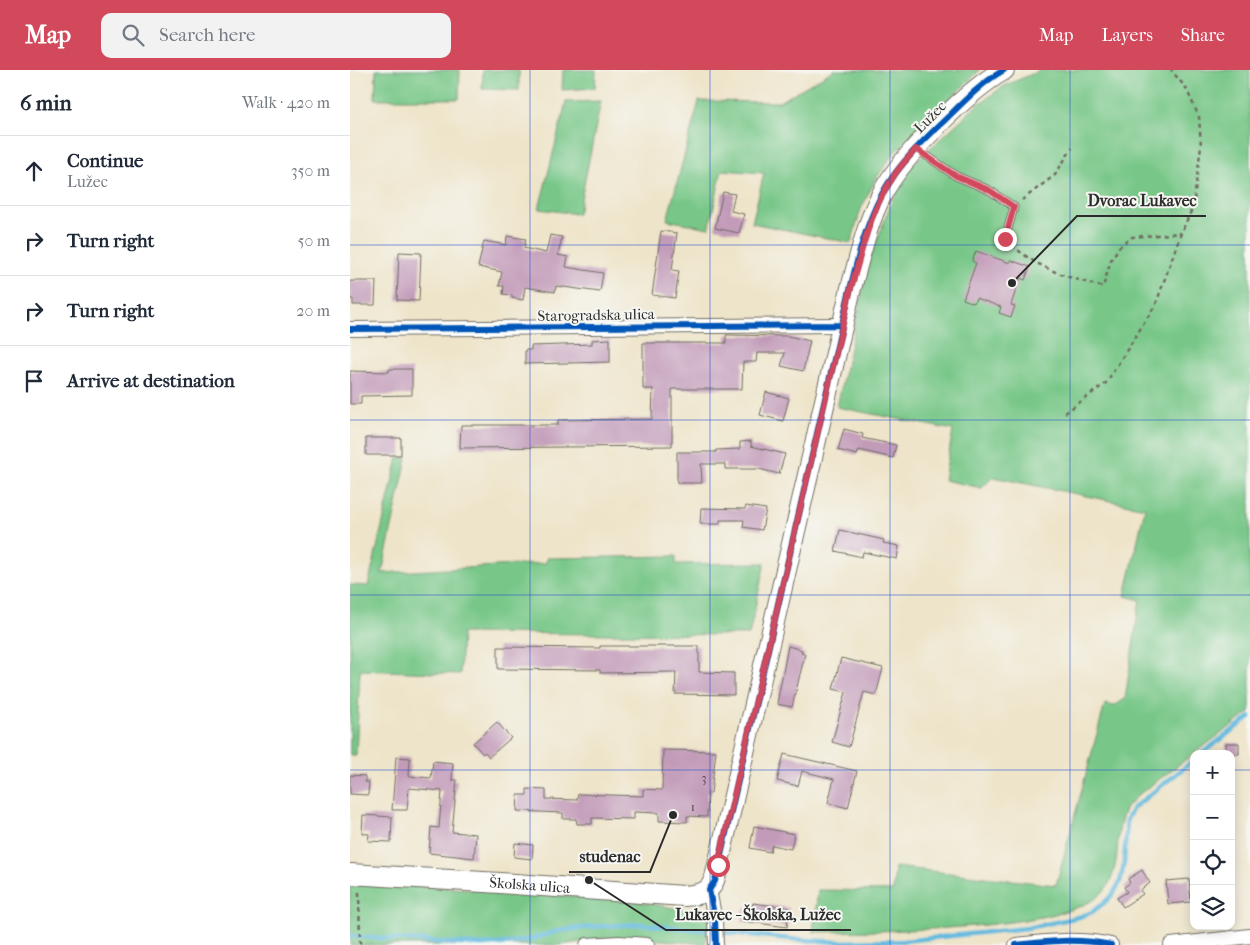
<!DOCTYPE html>
<html lang="en">
<head>
<meta charset="utf-8">
<style>
  body { margin:0; font-family:"IM FELL French Canon",serif; background:#f2f2f3; color:#1f2937 }
  .controls { position:absolute; right:15px; bottom:15px; display:grid; overflow:hidden; border-radius:10px; box-shadow:0 2px 12px #0003 }
  .controls button { width:45px; height:45px; display:grid; place-items:center; padding:0; border:0; border-bottom:1px solid #e0e1e3; background:#fff; color:#1f2937; font:25px sans-serif }
  .stop { position:absolute; width:15px; height:15px; margin:-11px; border:4px solid #d1495b; border-radius:50%; background:#fff }
  .stop.end { background:#d1495b; border-color:#fff; box-shadow:0 1px 5px #0008 }
  .list { margin:0; padding:0; list-style:none }
  h2 { display:flex; justify-content:space-between; align-items:center; height:65px; margin:0; padding:0 20px; font-size:21px }
  h2 small { font-size:16px; font-weight:400; color:#747a83 }
  .list li { display:grid; grid-template-columns:32px 1fr auto; gap:15px; align-items:center; box-sizing:border-box; height:70px; padding:0 20px; border-top:1px solid #e0e1e3 }
  .list b { display:block; font-size:19px; white-space:nowrap }
  .list p { margin:0; font-size:16px; white-space:nowrap; color:#747a83 }
  .list em { font-size:16px; font-style:normal; color:#747a83 }
  .icon { flex:none; width:28px; height:28px; fill:none; stroke:currentColor; stroke-width:2; stroke-linecap:round; stroke-linejoin:round }
  .map { position:relative; flex:none; width:900px; height:875px; overflow:hidden }
  header { display:flex; align-items:center; gap:30px; box-sizing:border-box; height:70px; padding:0 25px; background:#d1495b; color:#fff }
  header strong { font-size:24px }
  nav { display:flex; gap:28px; margin-inline-start:auto; font-size:18px }
  .search { width:350px; height:45px; background:#f2f2f3; display:flex; align-items:center; gap:12px; box-sizing:border-box; padding:0 18px; border-radius:10px; color:#747a83; font-size:19px }
  main { display:flex }
  aside { flex:1; background:#fff }
  .map>svg:first-child { display:block }
  .green { fill:#78c788; stroke:#52795a }
  .lines { fill:none; stroke-linecap:round; stroke-linejoin:round }
  .stream { stroke:#62badf; stroke-width:4.5 }
  .building { fill:#c29bb9 }
  .lane-casing { stroke:#6f6c62; stroke-width:9 }
  .street-casing { stroke:#6f6c62; stroke-width:16 }
  .secondary-casing { stroke:#6f6c62; stroke-width:22 }
  .path { stroke:#6f6c62; stroke-width:2.5; stroke-dasharray:4 4; stroke-linecap:butt }
  .lane { stroke:#fff; stroke-width:7 }
  .street { stroke:#fff; stroke-width:14 }
  .secondary { stroke:#fff; stroke-width:20 }
  .cycleway-casing { stroke:#f6f6f2; stroke-width:9 }
  .cycleway { stroke:#0057b8; stroke-width:6 }
  .route { stroke:#d1495b; stroke-width:6 }
  .grid { fill:none; stroke:#1d4ed8; stroke-width:1; stroke-opacity:0.55 }
  .labels { text-anchor:middle; stroke-width:4; stroke-linejoin:round; paint-order:stroke }
  .number-label { font-size:12px; fill:#51474e }
  .street-label { font-size:15px; fill:#2b2b2b; stroke:#f6f6f2 }
  .leader { fill:none; stroke:#2b2b2b; stroke-width:2 }
  .callout-dot { fill:#2b2b2b; stroke:#f6f6f2; stroke-width:2 }
  .callout-label { font-size:16px; text-anchor:middle; font-weight:bold; fill:#2b2b2b; stroke:#f6f6f2; stroke-width:4; stroke-linejoin:round; paint-order:stroke }
</style>
</head>
<body>
<header>
<strong>Map</strong>
<div class="search"><svg class="icon" aria-label="search" viewBox="0 0 24 24"><circle cx="10" cy="10" r="6"/><path d="M15 15l6 6"/></svg>Search here</div>
<nav><a>Map</a><a>Layers</a><a>Share</a></nav>
</header>
<main>
<aside>
<h2>6 min<small>Walk · 420 m</small></h2>
<ul class="list">
<li><svg class="icon" aria-label="ahead" viewBox="0 0 24 24"><path d="M12 20V5M6 11l6-6 6 6"/></svg><div><b>Continue</b><p>Lužec</p></div><em>350 m</em></li>
<li><svg class="icon" aria-label="right" viewBox="0 0 24 24"><path d="M7 20v-9h11M14 6l5 5-5 5"/></svg><div><b>Turn right</b></div><em>50 m</em></li>
<li><svg class="icon" aria-label="right" viewBox="0 0 24 24"><path d="M7 20v-9h11M14 6l5 5-5 5"/></svg><div><b>Turn right</b></div><em>20 m</em></li>
<li><svg class="icon" aria-label="arrive" viewBox="0 0 24 24"><path d="M6 21V4h12l-3 4 3 4H6"/></svg><div><b>Arrive at destination</b></div></li>
</ul>
</aside>
<div class="map">
<svg width="900" height="875" viewBox="0 0 900 875">
  <rect width="100%" height="100%" fill="#f6f6f2"/>
  <filter id="ink" filterUnits="userSpaceOnUse"><feTurbulence type="fractalNoise" baseFrequency=".02" numOctaves="2"/><feDisplacementMap in="SourceGraphic" scale="10" xChannelSelector="R" yChannelSelector="G"/><feConvolveMatrix kernelMatrix="1 2 1 2 8 2 1 2 1" color-interpolation-filters="sRGB"/></filter>
  <filter id="wash" filterUnits="userSpaceOnUse"><feTurbulence type="fractalNoise" baseFrequency=".0096" numOctaves="4" result="noise"/><feDisplacementMap in="SourceGraphic" scale="20" xChannelSelector="R" yChannelSelector="G"/><feGaussianBlur stdDeviation="1.12" result="paint"/><feColorMatrix in="noise" values="0 0 0 0 0 0 0 0 0 0 0 0 0 0 0 0 0 1.4 0 .05"/><feComposite in="paint" operator="in"/></filter>
  <g filter="url(#wash)">
    <rect width="100%" height="100%" fill="#eee4c9"/>
    <!-- green -->
    <path class="green" d="M 26,0 L 110,0 L 109,29 L 25,29 Z
      M 133,0 L 169,0 L 169,20 L 132,19 Z
      M 213,0 L 246,0 L 245,18 L 212,20 Z
      M 484,0 L 630,0 L 544,83 L 525,110 L 511,139 L 501,173 L 402,153 L 414,103 L 372,100 L 359,158 L 317,150 L 349,31 L 429,32 Z
      M 691,0 L 900,0 L 900,642 L 788,725 C 784,730 776,736 774,742 C 763,769 773,799 753,822 C 718,862 520,861 463,862 L 468,820 L 543,821 L 545,797 L 706,815 L 755,634 L 764,636 L 775,629 L 790,530 L 775,526 L 795,438 L 643,407 L 632,418 L 594,410 L 603,360 L 487,337 L 519,192 L 541,133 L 560,97 L 626,36 L 654,16 Z
      M 251,31 L 228,144 L 189,139 L 216,32 Z
      M 48,388 L 57,388 L 32,503 L 196,493 L 197,488 L 326,486 L 326,494 L 415,493 L 399,565 L 112,563 L 110,604 L 10,600 L 6,685 L 0,685 L 0,515 L 18,516 Z
      M 0,811 L 276,830 L 349,842 L 360,847 L 355,874 L 288,868 L 256,868 L 210,875 L 0,875 Z"/>
    <g class="lines">
      <!-- stream -->
      <path class="stream" d="M 851,684 L 900,647
        M 0,866 L 132,875 L 158,873 L 182,869 L 208,861 L 240,857 L 290,854 L 441,869 L 489,872 L 553,871 L 677,858 L 729,847 L 742,842 L 754,833 L 763,824 L 770,812 L 774,794 L 777,749 L 783,738 L 844,690"/>
    </g>
    <g id="blocks">
      <!-- building -->
      <path class="building" d="M 373,122 L 385,124 L 381,141 L 394,144 L 389,163 L 365,158 Z
        M 311,161 L 327,163 L 322,200 L 329,201 L 325,228 L 302,225 Z
        M 200,165 L 212,167 L 208,185 L 218,187 L 216,197 L 253,203 L 250,222 L 206,216 L 205,222 L 175,217 L 173,230 L 162,228 L 162,225 L 153,224 L 154,216 L 149,216 L 152,202 L 128,197 L 134,171 L 156,175 L 157,166 L 176,169 L 174,178 L 196,183 Z
        M 626,181 L 660,193 L 660,190 L 680,197 L 675,210 L 670,208 L 661,235 L 665,236 L 661,247 L 649,243 L 651,237 L 626,228 L 624,233 L 613,229 L 626,193 L 622,191 Z
        M 49,182 L 71,183 L 69,231 L 47,230 Z
        M 0,211 L 26,211 L 25,235 L 3,235 L 3,229 L 0,229 Z
        M 376,265 L 438,266 L 460,271 L 453,301 L 431,296 L 435,283 L 407,283 L 406,292 L 393,292 L 392,319 L 322,319 L 322,376 L 110,378 L 111,355 L 208,355 L 208,350 L 302,349 L 303,319 L 293,319 L 293,273 L 376,273 Z
        M 260,269 L 260,292 L 175,294 L 175,280 L 181,280 L 181,276 L 242,274 L 242,270 Z
        M 39,299 L 62,299 L 62,325 L 11,326 L 11,334 L 0,334 L 0,301 L 39,302 Z
        M 416,322 L 439,328 L 433,351 L 410,345 Z
        M 494,359 L 513,364 L 512,368 L 546,375 L 543,388 L 509,380 L 507,385 L 488,380 Z
        M 16,368 L 51,368 L 51,385 L 16,385 Z
        M 401,371 L 401,376 L 435,384 L 429,404 L 409,399 L 375,399 L 375,394 L 351,394 L 352,413 L 327,413 L 327,382 L 366,382 L 366,380 L 390,379 L 390,372 Z
        M 396,436 L 416,439 L 412,460 L 393,457 L 394,450 L 370,450 L 370,454 L 350,454 L 351,438 L 395,439 Z
        M 490,460 L 534,470 L 533,473 L 549,476 L 547,489 L 513,482 L 512,487 L 485,481 Z
        M 250,576 L 349,576 L 349,602 L 384,603 L 384,625 L 325,624 L 326,602 L 250,603 L 250,600 L 148,599 L 148,577 L 250,578 Z
        M 438,576 L 452,580 L 451,583 L 455,584 L 442,637 L 427,634 Z
        M 491,588 L 533,598 L 526,625 L 514,622 L 499,677 L 482,672 L 496,622 L 483,619 Z
        M 147,652 L 161,668 L 139,687 L 135,682 L 133,684 L 123,673 Z
        M 876,673 L 889,673 L 889,684 L 876,684 Z
        M 313,680 L 366,681 L 361,723 L 358,722 L 357,747 L 337,746 L 337,752 L 309,751 L 309,743 L 284,742 L 284,749 L 242,748 L 242,754 L 227,754 L 226,749 L 213,749 L 213,743 L 167,741 L 168,725 L 177,725 L 177,719 L 196,720 L 196,729 L 227,730 L 228,724 L 293,726 L 293,719 L 312,720 Z
        M 434,684 L 507,701 L 498,738 L 478,733 L 484,709 L 452,701 L 448,716 L 427,711 Z
        M 46,687 L 60,688 L 59,706 L 81,708 L 83,691 L 103,693 L 102,710 L 107,710 L 102,762 L 126,764 L 124,788 L 79,783 L 81,757 L 89,758 L 92,721 L 59,718 L 57,740 L 42,740 Z
        M 0,705 L 15,706 L 15,712 L 19,712 L 18,725 L 0,724 Z
        M 13,745 L 42,747 L 41,772 L 18,771 L 19,764 L 12,763 Z
        M 404,756 L 444,764 L 441,779 L 422,775 L 420,782 L 400,778 Z
        M 165,773 L 183,775 L 182,789 L 164,787 Z
        M 792,800 L 800,813 L 790,820 L 793,824 L 773,837 L 767,828 L 777,822 L 774,817 L 780,813 L 778,809 Z
        M 839,809 L 841,832 L 818,834 L 816,811 Z
        M 403,833 L 439,838 L 437,857 L 392,851 L 394,838 L 402,840 Z"/>
    </g>
  </g>
  <g filter="url(#ink)">
    <use href="#blocks" fill-opacity="0" stroke="#6f6c62" stroke-width="1"/>
    <g class="lines">
      <!-- lane casing -->
      <g class="lane-casing">
        <path id="lane" d="M 567,79 L 606,106 L 639,120 L 664,137 L 655,169"/>
      </g>
      <!-- street casing -->
      <g class="street-casing">
        <path id="street" d="M 0,259 L 492,255
          M 359,820 L 365,850 L 366,875
          M 237,875 L 269,873 L 297,875
          M 666,875 C 698,871 729,868 761,875
          M 821,875 L 900,866"/>
      </g>
      <!-- secondary casing -->
      <g class="secondary-casing">
        <g id="secondary">
          <path id="s1" d="M 0,804 L 150,813 L 334,826 C 360,824 363,819 368,795 L 501,218 C 510,186 517,153 532,124 C 551,87 618,20 654,0"/>
        </g>
      </g>
      <!-- path -->
      <path class="path" d="M 672,130 L 705,105 L 722,78
        M 662,175 C 690,200 718,207 753,217 L 761,190 L 769,177 L 782,167 L 831,163
        M 715,343 L 756,313 L 806,234 L 831,163 L 843,137 L 851,76 L 849,47 L 836,18 L 821,0
        M 9,822 L 10,875"/>
      <!-- lane -->
      <use href="#lane" class="lane"/>
      <!-- street -->
      <use href="#street" class="street"/>
      <!-- secondary -->
      <use href="#secondary" class="secondary"/>
      <!-- cycleway casing -->
      <g class="cycleway-casing">
        <path id="cycleway" d="M 0,259 L 492,255
          M 366,875 L 365,850 L 359,820 L 365,811 L 492,255 C 503,207 514,148 542,108 C 558,85 579,65 599,46 C 616,29 633,12 654,0
          M 666,875 C 698,871 729,868 761,875"/>
      </g>
      <!-- cycleway -->
      <use href="#cycleway" class="cycleway"/>
    </g>
  </g>
  <g class="lines" filter="url(#ink)">
    <!-- route -->
    <path class="route" d="M 368,795 L 501,218 C 512,181 520,141 542,109 C 548,98 558,88 566,79 L 606,106 L 639,120 L 664,137 L 655,169"/>
  </g>
  <!-- grid -->
  <path class="grid" d="M 180,0 L 180,875M 360,0 L 360,875M 540,0 L 540,875M 720,0 L 720,875M 0,175 L 900,175M 0,350 L 900,350M 0,525 L 900,525M 0,700 L 844,700M 881,700 L 900,700"/>
  <g class="labels">
    <!-- number labels -->
    <g class="number-label">
      <text x="354" y="712">3</text>
      <text x="343" y="741">1</text>
    </g>
    <!-- street labels -->
    <g class="street-label">
      <text transform="translate(580 47) rotate(-45)" y="5">Lužec</text>
      <text transform="translate(246 245) rotate(-1)" y="5">Starogradska ulica</text>
      <text dy="5" stroke="none"><textPath href="#s1" startOffset="180">Školska ulica</textPath></text>
    </g>
  </g>
  <!-- callouts -->
  <path class="leader" d="M662 213L727 146H856M323 745L300 802H219M239 810L316 860H501"/>
  <g class="callout-dot">
    <circle cx="662" cy="213" r="5"/>
    <circle cx="323" cy="745" r="5"/>
    <circle cx="239" cy="810" r="5"/>
  </g>
  <g class="callout-label">
    <text x="792" y="136">Dvorac Lukavec</text>
    <text x="260" y="792">studenac</text>
    <text x="408" y="850">Lukavec - Školska, Lužec</text>
  </g>
</svg>
<div class="controls">
<button>+</button>
<button>−</button>
<button><svg class="icon" aria-label="locate" viewBox="0 0 24 24"><circle cx="12" cy="12" r="6"/><path d="M12 2v4M12 18v4M2 12h4M18 12h4"/></svg></button>
<button><svg class="icon" aria-label="layers" viewBox="0 0 24 24"><path d="M12 4l9 5-9 5-9-5zM3 14l9 5 9-5"/></svg></button>
</div>
<div class="stop" style="left:368px;top:795px"></div>
<div class="stop end" style="left:655px;top:169px"></div>
</div>
</main>
</body>
</html>
